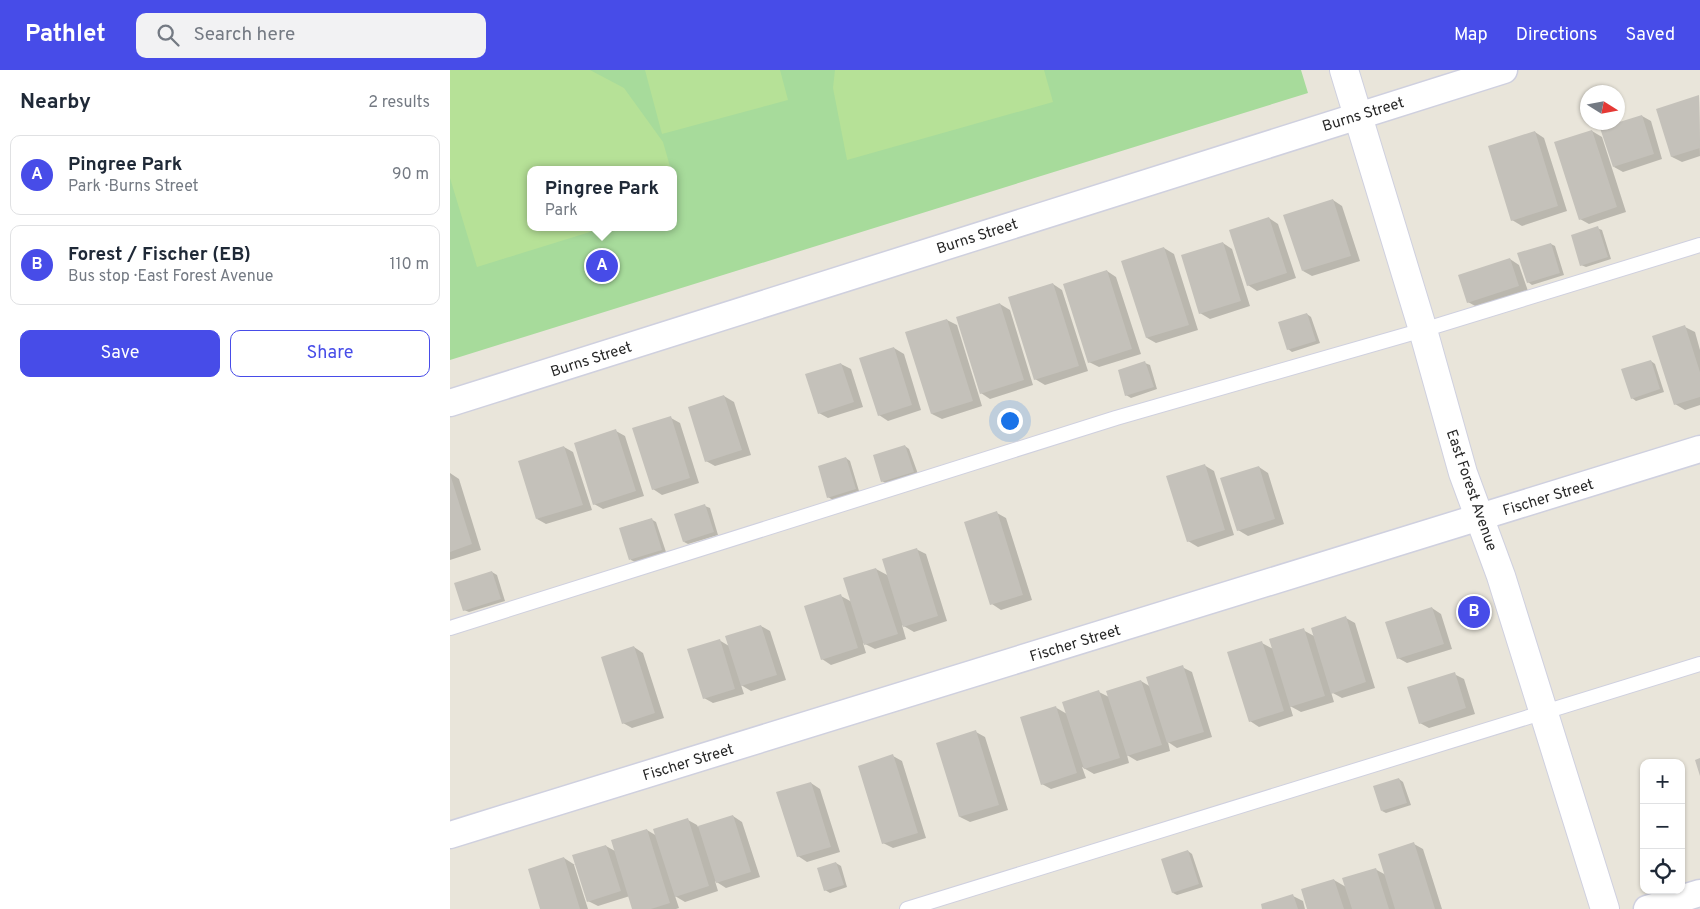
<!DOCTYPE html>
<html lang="en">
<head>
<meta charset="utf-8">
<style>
  body { margin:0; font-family:Overpass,sans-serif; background:#f2f2f3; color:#1f2937 }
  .controls { position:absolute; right:15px; bottom:15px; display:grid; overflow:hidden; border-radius:10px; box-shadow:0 1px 4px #0004 }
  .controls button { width:45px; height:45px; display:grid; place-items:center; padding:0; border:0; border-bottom:1px solid #e0e1e3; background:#fff; color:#1f2937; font:25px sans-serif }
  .compass { position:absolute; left:1130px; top:15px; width:45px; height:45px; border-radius:50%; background:#fff; box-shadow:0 1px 4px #0004; rotate:101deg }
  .you { position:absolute; left:559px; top:350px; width:18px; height:18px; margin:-12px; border:4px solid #fff; border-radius:50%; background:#1a73e8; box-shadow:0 0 0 8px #1a73e833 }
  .badge { display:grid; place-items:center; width:32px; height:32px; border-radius:50%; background:#474ce8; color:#fff; font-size:16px; font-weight:700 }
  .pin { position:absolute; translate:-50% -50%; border:2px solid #fff; box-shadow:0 1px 5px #0006 }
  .popup { position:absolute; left:77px; top:96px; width:150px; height:65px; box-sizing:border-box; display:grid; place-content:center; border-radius:10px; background:#fff; filter:drop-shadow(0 1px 4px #0005); font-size:16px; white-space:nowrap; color:#747a83 }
  .popup b { font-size:19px; color:#1f2937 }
  .popup::after { content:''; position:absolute; left:50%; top:100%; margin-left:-10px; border:10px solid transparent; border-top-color:#fff }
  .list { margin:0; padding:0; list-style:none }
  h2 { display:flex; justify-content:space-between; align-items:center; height:65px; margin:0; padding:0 20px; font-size:21px }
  h2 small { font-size:16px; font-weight:400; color:#747a83 }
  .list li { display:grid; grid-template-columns:32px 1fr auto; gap:15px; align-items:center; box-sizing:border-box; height:80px; margin:0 10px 10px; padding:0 10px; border:1px solid #e0e1e3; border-radius:10px }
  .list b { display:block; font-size:19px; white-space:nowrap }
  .list p { margin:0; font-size:16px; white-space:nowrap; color:#747a83 }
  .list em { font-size:16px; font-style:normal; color:#747a83 }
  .actions { display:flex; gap:10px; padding:15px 20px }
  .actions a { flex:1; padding:11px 0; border:1px solid #474ce8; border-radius:10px; text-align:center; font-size:18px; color:#474ce8 }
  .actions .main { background:#474ce8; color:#fff }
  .icon { flex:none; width:28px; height:28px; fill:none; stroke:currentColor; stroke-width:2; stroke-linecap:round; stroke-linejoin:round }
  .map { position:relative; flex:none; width:1250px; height:839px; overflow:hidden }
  header { display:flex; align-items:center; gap:30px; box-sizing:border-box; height:70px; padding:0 25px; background:#474ce8; color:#fff }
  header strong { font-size:24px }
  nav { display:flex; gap:28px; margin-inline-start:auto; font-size:18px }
  .search { width:350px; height:45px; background:#f2f2f3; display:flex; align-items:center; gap:12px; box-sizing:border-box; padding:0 18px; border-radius:10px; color:#747a83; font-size:19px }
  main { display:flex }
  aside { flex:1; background:#fff }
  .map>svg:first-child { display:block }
  .green { fill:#a7db9b; fill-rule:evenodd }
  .pitch { fill:#b6e197 }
  .shadow { fill:#0003 }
  .building { fill:#c4c1ba }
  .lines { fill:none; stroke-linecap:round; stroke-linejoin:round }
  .lane-casing { stroke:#cfd0df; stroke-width:16 }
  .street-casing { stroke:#cfd0df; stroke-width:29 }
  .secondary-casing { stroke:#cfd0df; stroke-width:30 }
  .lane { stroke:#fff; stroke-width:14 }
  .street { stroke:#fff; stroke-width:26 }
  .secondary { stroke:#fff; stroke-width:28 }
  .labels { text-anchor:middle; stroke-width:5; stroke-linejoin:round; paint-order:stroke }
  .street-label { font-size:15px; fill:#272727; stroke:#fff }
</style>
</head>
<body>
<header>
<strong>Pathlet</strong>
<div class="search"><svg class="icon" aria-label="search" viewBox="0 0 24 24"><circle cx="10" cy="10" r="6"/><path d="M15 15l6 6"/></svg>Search here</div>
<nav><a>Map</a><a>Directions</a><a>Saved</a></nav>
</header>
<main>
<aside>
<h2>Nearby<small>2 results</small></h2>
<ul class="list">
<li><span class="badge">A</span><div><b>Pingree Park</b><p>Park · Burns Street</p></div><em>90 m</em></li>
<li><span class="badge">B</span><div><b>Forest / Fischer (EB)</b><p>Bus stop · East Forest Avenue</p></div><em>110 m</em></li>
</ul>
<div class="actions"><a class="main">Save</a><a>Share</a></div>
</aside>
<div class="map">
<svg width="1250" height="839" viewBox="0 0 1250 839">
  <rect width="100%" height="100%" fill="#e9e5da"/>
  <!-- green -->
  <path class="green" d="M 0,0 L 851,0 L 858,23 L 0,290 ZM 81,100 L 223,100 L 223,157 L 81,157 Z"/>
  <!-- pitch -->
  <path class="pitch" d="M 0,0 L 140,0 L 174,18 L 213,72 L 221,100 L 81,100 L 81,157 L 156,157 L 27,197 L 0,108 Z
    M 195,0 L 330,0 L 338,30 L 212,64 Z
    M 385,0 L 594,0 L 603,32 L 397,90 L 383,18 Z"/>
  <!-- shadow -->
  <path class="shadow" d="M 1249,26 L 1250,86 L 1232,92 L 1222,87 L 1207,40 Z
    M 1192,46 L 1201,51 L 1212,89 L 1173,102 L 1164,97 Z
    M 1142,61 L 1152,67 L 1176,142 L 1139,154 L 1130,149 Z
    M 1085,62 L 1094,68 L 1117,141 L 1072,156 L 1062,150 Z
    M 883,130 L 892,136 L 910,191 L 862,206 L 853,201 Z
    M 819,148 L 828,154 L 846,208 L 807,221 L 798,215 Z
    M 1147,158 L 1152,160 L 1161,189 L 1136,197 L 1131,195 Z
    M 773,173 L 782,179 L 800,236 L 760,249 L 750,243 Z
    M 1101,174 L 1105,176 L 1114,205 L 1082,215 L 1078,212 Z
    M 714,178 L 724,184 L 748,260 L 706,273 L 697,268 Z
    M 1060,189 L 1069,195 L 1078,221 L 1027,237 L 1018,232 Z
    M 657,201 L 666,207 L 691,284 L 649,297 L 639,292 Z
    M 603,214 L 612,220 L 638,301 L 595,315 L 585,309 Z
    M 550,234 L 560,240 L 583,315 L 540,329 L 531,323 Z
    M 857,244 L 861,247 L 870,273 L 842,282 L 838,279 Z
    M 497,250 L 507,255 L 532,336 L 492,349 L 482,344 Z
    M 1235,257 L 1245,262 L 1250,280 L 1250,335 L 1235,340 L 1225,334 Z
    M 444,278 L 454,284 L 471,340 L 438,351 L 429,345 Z
    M 1201,291 L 1205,294 L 1214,322 L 1186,331 L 1182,328 Z
    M 695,293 L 700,295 L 707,319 L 681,328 L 676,325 Z
    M 391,294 L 401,299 L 413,337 L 378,348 L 369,343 Z
    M 274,326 L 284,332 L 301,385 L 265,396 L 256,391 Z
    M 221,348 L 230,353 L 249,413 L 212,425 L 203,419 Z
    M 166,361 L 175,366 L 194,426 L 153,439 L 144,434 Z
    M 455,376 L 459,379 L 468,404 L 437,414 L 432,411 Z
    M 114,377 L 123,382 L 142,440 L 96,454 L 87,449 Z
    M 396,388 L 400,391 L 409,421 L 383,430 L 378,427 Z
    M 754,395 L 764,401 L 784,465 L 748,477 L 738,471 Z
    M 809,397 L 818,403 L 834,454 L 798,466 L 788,460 Z
    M 0,403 L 9,409 L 31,480 L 0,490 Z
    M 255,436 L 260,438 L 268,465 L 238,474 L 234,472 Z
    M 547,443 L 556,448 L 582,530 L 551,540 L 542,534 Z
    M 201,449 L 206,452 L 216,482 L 185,492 L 181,490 L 171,458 Z
    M 466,479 L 476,484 L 497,551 L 464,562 L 452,555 L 456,569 L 425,579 L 413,573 L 416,583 L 381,595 L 372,589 L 391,526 L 402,532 L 426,499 L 439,506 Z
    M 42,502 L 47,505 L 55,531 L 19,542 L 14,540 Z
    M 982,538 L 991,544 L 1002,579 L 957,593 L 948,588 Z
    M 896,548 L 905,553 L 925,618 L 892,628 L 881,622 L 884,632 L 851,642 L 840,636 L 843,646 L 809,657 L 800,651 L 812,573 L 823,579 L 853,560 L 864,566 Z
    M 311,556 L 320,561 L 336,610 L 301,621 L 291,615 L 294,624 L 263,633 L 254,628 L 269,570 L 279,576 Z
    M 184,577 L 193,583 L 214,648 L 182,658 L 173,653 Z
    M 732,597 L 742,602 L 762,667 L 727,678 L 718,672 L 720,681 L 687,691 L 677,685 L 679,693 L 644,704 L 632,697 L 636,708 L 601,719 L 592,714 L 605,637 L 617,644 L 649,622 L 659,627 L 691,611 L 701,617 Z
    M 1004,604 L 1014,609 L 1025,644 L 979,658 L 970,653 Z
    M 526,662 L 535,667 L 558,740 L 520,752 L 510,747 Z
    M 443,686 L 452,691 L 476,768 L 443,778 L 433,773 Z
    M 949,709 L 953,712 L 961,735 L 936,743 L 932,741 Z
    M 361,713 L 370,719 L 390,782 L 357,792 L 348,786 Z
    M 283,746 L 292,752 L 310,807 L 276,818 L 265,811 L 268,821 L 235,832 L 225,826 L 229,838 L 226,839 L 184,839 L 180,826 L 148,836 L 138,831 L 156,776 L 165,781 L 197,760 L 207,766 L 238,750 L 247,755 L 248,757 Z
    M 964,774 L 973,779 L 992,839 L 859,839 L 884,810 L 896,817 L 925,799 L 936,805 Z
    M 738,781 L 742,784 L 753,817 L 727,825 L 723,823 Z
    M 114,788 L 125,795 L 124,795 L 138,839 L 92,839 Z
    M 386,793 L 391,796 L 397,817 L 380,823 L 375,820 Z
    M 843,826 L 853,831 L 855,839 L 814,839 Z"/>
  <!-- building -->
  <path class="building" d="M 1249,25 L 1250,78 L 1221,87 L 1206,39 Z
    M 1192,45 L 1204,84 L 1163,97 L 1150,58 Z
    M 1142,60 L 1167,137 L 1129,150 L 1104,72 Z
    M 1085,61 L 1108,136 L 1061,151 L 1038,76 Z
    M 883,129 L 901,186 L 852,201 L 833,145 Z
    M 819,147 L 837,203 L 797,216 L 779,160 Z
    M 1148,156 L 1158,187 L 1130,196 L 1121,165 Z
    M 773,172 L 791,231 L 749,244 L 731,185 Z
    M 1101,173 L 1110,203 L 1077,213 L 1067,183 Z
    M 714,177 L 739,255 L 696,268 L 671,191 Z
    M 1060,188 L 1069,216 L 1017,233 L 1008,205 Z
    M 657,200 L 682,279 L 638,293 L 613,214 Z
    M 603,213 L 629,296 L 584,310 L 558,227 Z
    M 550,233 L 574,310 L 530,324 L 506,247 Z
    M 857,243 L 866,271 L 837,280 L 828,252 Z
    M 497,249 L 523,331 L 481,344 L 455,262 Z
    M 1235,255 L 1250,302 L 1250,327 L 1224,335 L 1202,266 Z
    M 444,277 L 462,335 L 428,346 L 409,288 Z
    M 1201,290 L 1210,319 L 1181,329 L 1171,299 Z
    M 695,291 L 704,317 L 675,326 L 668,300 Z
    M 391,293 L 404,332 L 368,344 L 355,304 Z
    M 274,325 L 292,380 L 255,392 L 238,337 Z
    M 221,346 L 240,408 L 202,420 L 182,358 Z
    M 166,359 L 186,421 L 143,435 L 124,373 Z
    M 455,375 L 464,402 L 431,412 L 423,385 Z
    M 114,376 L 133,435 L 86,449 L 68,391 Z
    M 396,387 L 406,419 L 377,428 L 368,396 Z
    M 755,394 L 775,460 L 737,472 L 716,406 Z
    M 809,396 L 825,449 L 787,461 L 770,408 Z
    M 0,404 L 22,474 L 0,482 Z
    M 255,434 L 264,462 L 233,472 L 224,444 Z
    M 547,441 L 573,525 L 540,535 L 514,452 Z
    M 202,448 L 212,480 L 179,490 L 169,458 Z
    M 467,478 L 488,546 L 453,557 L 432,489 Z
    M 426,498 L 448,564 L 414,575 L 393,508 Z
    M 42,501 L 51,529 L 13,541 L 4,513 Z
    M 391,524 L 408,578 L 371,590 L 354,536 Z
    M 982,537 L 994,574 L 947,589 L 935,552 Z
    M 896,546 L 916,612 L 881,624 L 861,558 Z
    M 311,555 L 327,605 L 291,616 L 275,566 Z
    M 854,558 L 875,626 L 840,637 L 819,569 Z
    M 270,569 L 285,619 L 253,629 L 237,579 Z
    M 812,571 L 834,641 L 799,652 L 777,582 Z
    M 184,576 L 205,643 L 172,654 L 151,587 Z
    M 733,595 L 754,662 L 717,673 L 696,607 Z
    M 1005,602 L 1016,638 L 969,654 L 957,617 Z
    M 691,610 L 712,675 L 677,686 L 656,621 Z
    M 649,620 L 670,688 L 634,699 L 612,632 Z
    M 606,636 L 627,703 L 591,715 L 570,647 Z
    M 526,660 L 549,735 L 509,747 L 486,673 Z
    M 443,684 L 468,763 L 432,774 L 408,696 Z
    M 1250,688 L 1250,706 L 1245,690 Z
    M 949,708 L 957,733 L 931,741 L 923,716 Z
    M 361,712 L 381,777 L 347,787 L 326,722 Z
    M 283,745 L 301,802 L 266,813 L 248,756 Z
    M 238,748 L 259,816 L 225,827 L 203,759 Z
    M 197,759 L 220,833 L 201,839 L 182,839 L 161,770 Z
    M 964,772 L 985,839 L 945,839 L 928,784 Z
    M 156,775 L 171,821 L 137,832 L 122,785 Z
    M 738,780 L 749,814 L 722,823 L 711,789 Z
    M 114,787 L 130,839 L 90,839 L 78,799 Z
    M 386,792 L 394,815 L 374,821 L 367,798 Z
    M 926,798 L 939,839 L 902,839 L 892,808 Z
    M 884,809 L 894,839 L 857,839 L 851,819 Z
    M 843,824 L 848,839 L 812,839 L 811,834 Z"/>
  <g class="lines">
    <!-- lane casing -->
    <g class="lane-casing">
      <path id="lane" d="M 0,558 L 666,348 L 973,260 L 1250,175
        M 457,839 L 1250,594"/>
    </g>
    <!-- street casing -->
    <g class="street-casing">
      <path id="street" d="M 0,333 L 1054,0
        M 0,765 L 1250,379
        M 1197,839 L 1250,823"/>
    </g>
    <!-- secondary casing -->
    <g class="secondary-casing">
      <path id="secondary" d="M 894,0 L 973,260 L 1013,403 L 1051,506 L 1155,839"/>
    </g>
    <!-- lane -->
    <use href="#lane" class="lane"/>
    <!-- street -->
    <use href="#street" class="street"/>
    <!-- secondary -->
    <use href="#secondary" class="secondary"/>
  </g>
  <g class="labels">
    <!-- street labels -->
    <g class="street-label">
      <text transform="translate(913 44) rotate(-17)" y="5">Burns Street</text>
      <text transform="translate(527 166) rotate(-18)" y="5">Burns Street</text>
      <text transform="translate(141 289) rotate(-18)" y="5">Burns Street</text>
      <text transform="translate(1022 420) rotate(71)" y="5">East Forest Avenue</text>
      <text transform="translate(1098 427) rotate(-17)" y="5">Fischer Street</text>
      <text transform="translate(625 573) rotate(-17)" y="5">Fischer Street</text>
      <text transform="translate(238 692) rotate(-17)" y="5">Fischer Street</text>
    </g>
  </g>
</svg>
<div class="controls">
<button>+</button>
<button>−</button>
<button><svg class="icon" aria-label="locate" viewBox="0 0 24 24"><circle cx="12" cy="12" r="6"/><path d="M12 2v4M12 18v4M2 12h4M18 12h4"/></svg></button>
</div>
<svg class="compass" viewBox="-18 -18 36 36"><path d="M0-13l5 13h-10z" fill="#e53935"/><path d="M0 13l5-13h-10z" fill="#747a83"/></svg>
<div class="you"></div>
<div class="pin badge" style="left:152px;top:196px">A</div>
<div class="popup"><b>Pingree Park</b>Park</div>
<div class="pin badge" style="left:1024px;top:542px">B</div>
</div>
</main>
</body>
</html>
